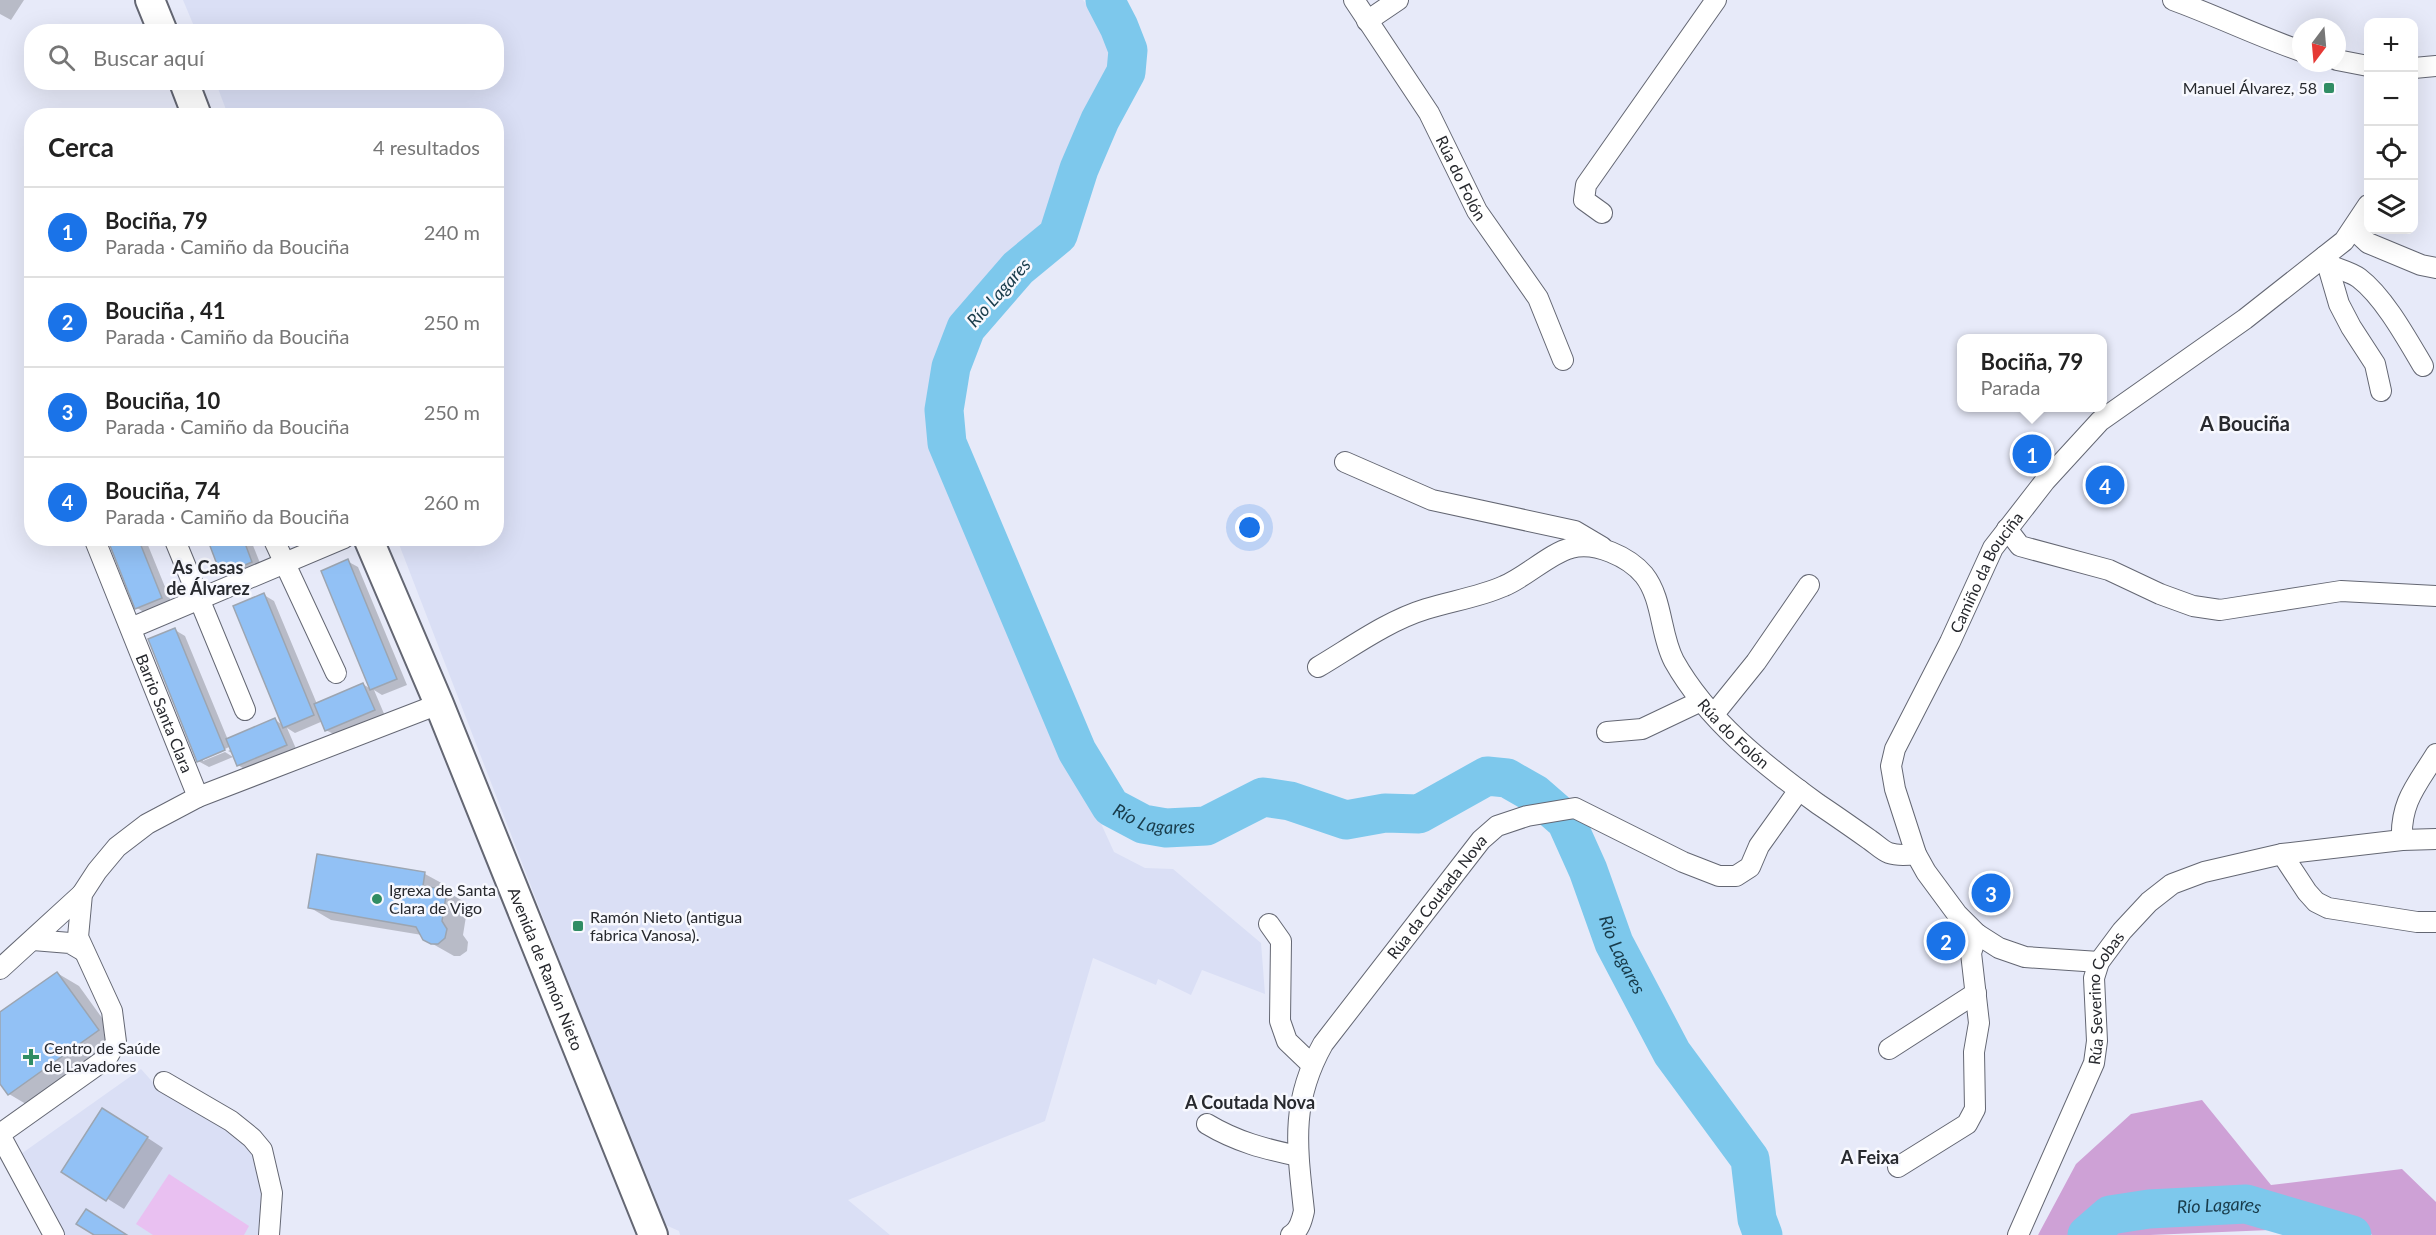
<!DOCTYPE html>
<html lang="es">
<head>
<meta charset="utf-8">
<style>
  body { margin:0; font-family:Lato,sans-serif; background:#f6f6f6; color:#222 }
  .controls { position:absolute; right:18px; top:18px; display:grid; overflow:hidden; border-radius:12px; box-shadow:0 6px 24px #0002 }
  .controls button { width:54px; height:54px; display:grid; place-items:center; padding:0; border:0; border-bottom:2px solid #e0e0e0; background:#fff; color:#222; font:30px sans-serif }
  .compass { position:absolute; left:2292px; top:18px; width:54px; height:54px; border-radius:50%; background:#fff; box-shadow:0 6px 24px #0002; rotate:196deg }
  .you { position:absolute; left:1250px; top:528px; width:21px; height:21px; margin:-15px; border:4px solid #fff; border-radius:50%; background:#1a73e8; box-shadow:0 0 0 9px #1a73e833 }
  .badge { display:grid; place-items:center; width:39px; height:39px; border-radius:50%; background:#1a73e8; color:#fff; font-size:20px; font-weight:700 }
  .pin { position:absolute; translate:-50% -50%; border:3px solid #fff; box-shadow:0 2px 6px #0006 }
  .popup { position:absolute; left:1957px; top:334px; width:150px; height:78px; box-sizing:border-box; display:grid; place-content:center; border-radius:12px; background:#fff; filter:drop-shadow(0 2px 4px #0005); font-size:20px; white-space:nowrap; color:#767676 }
  .popup b { font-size:22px; color:#222 }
  .popup::after { content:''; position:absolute; left:50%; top:100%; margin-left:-12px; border:12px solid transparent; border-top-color:#fff }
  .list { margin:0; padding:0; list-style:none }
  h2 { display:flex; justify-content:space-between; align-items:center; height:78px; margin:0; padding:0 24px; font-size:26px }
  h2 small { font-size:20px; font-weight:400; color:#767676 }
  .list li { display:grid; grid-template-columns:39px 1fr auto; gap:18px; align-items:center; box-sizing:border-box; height:90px; padding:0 24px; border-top:2px solid #e0e0e0 }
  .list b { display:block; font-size:22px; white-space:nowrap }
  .list p { margin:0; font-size:20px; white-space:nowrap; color:#767676 }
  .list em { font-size:20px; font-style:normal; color:#767676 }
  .icon { flex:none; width:33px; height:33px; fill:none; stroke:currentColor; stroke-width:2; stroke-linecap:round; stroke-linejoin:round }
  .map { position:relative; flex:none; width:2436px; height:1235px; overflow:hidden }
  .search { position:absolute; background:#fff; box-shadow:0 6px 24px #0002; left:24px; top:24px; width:480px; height:66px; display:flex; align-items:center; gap:15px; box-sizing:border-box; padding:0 21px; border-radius:24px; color:#767676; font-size:22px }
  .panel { position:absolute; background:#fff; box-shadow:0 6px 24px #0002; left:24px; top:108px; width:480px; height:438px; border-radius:24px }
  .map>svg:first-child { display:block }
  .built { fill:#dadff5 }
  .green { fill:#e9c0f1 }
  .forest { fill:#cea1d6 }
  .shadow { fill:#0003 }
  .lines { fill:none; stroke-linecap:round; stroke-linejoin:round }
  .river { stroke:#7dc8ec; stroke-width:39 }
  .building { fill:#92c1f5; stroke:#9ca5b1; stroke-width:1.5 }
  .street-casing { stroke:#646773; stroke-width:22 }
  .secondary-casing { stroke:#646773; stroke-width:32 }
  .street { stroke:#fff; stroke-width:20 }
  .secondary { stroke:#fff; stroke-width:28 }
  .poi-dot { fill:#308d64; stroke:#f7f8fe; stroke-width:2 }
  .labels { text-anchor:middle; stroke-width:5; stroke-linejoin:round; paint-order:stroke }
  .poi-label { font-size:16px; fill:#27292e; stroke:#f7f8fe; text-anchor:start }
  .street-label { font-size:16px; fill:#27292e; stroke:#f7f8fe }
  .water-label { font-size:18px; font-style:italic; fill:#183b4a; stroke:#f7f8fe }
  .neighbourhood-label { font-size:18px; font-weight:bold; fill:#27292e; stroke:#f7f8fe }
  .quarter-label { font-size:20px; font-weight:bold; fill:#27292e; stroke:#f7f8fe }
</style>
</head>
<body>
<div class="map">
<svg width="2436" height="1235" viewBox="0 0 2436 1235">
  <rect width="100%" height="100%" fill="#e7eaf9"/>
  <!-- built -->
  <path class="built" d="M 183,0 L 1083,0 L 1123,51 L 1120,69 L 1092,126 L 1070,180 L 1057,227 L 1020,255 L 956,331 L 947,348 L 935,398 L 935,437 L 1052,716 L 1114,852 L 1145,868 L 1173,869 L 1261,943 L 1265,994 L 1202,970 L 1191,995 L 1158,979 L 1156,985 L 1093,958 L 1045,1121 L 848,1200 L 890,1235 L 680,1235 L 679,1231 L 661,1223 L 397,539 L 496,538 L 496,116 L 228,115 L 216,83 L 496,82 L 496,32 L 196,31 Z
    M 141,1069 L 157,1087 L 240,1135 L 254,1152 L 263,1196 L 259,1235 L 61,1235 L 21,1154 Z"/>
  <!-- green -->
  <path class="green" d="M 169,1174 L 249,1226 L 244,1235 L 153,1235 L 136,1224 Z"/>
  <!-- forest -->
  <path class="forest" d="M 2202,1100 L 2271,1185 L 2402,1169 L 2436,1202 L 2436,1235 L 2372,1235 L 2366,1226 L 2150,1235 L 2038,1235 L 2076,1164 L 2131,1114 Z"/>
  <!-- shadow -->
  <path class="shadow" d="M 0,0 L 24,0 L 11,20 L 0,14 Z
    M 109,538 L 145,538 L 172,604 L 147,614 L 137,608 Z
    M 208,538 L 250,538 L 262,568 L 233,580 L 223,574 Z
    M 347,561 L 358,567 L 407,685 L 382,695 L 374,690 L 385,716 L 337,736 L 326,730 L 323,721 L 295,733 L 287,728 L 297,751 L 249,772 L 238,765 L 234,754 L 228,751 L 232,749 L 231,746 L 225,749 L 219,745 L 203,758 L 203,761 L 225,752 L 233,757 L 209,767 L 198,761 L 175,630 L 185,636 L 228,740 L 275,720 L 283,725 L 264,595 L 274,601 L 317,704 L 363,684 L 372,690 L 323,571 Z
    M 318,855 L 425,874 L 447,886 L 446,891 L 468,904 L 463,935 L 468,942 L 467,951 L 460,956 L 454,956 L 424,939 L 422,935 L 331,920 L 309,907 Z
    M 57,973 L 79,986 L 120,1043 L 31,1107 L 9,1094 L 0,1082 L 0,1014 Z
    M 119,1119 L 163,1148 L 124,1209 L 63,1171 Z"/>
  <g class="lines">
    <!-- river -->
    <g class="river">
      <path id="s1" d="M 1105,0 L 1119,27 L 1128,50 L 1126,72 L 1100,120 L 1079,169 L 1058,235 L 1018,268 L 966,328 L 951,367 L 944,410 L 947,443 L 1077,751 L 1111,807 L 1143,824 L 1166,828 L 1206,826 L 1263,797 L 1290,801 L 1346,820 L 1385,813 L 1419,814 L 1487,776 L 1507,778 L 1535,794 L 1566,821 L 1588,870 L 1614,943 L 1672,1053 L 1750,1159 L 1757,1219 L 1763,1235"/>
      <path id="s2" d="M 2087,1235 L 2110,1215 L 2149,1209 L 2246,1204 L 2352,1235"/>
    </g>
  </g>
  <!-- building -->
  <path class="building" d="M 107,538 L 138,538 L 162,598 L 135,609 Z
    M 207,538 L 243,538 L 252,562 L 221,575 Z
    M 348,559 L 397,679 L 370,690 L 321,571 Z
    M 264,593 L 314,715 L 283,728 L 233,606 Z
    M 175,628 L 225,750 L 197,762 L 148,639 Z
    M 363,683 L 375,710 L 325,731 L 314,704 Z
    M 275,718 L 287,745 L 237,766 L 226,739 Z
    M 317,854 L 425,872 L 423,886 L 447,890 L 442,921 L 447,929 L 445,938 L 438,944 L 431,944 L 423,940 L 416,927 L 308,908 Z
    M 57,972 L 99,1030 L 8,1095 L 0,1084 L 0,1012 Z
    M 102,1108 L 148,1137 L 106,1201 L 61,1172 Z
    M 86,1209 L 127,1235 L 94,1235 L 76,1224 Z"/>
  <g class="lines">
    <!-- street casing -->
    <g class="street-casing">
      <g id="street">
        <path id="s3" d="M 1354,0 L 1429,113 L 1477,211 L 1538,298 L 1563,360"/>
        <path d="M 2173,0 C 2217,16 2257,36 2301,51"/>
        <path d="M 1367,21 L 1398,0"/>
        <path d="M 2337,60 L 2368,66"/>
        <path d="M 2414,68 L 2436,66"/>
        <path d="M 1602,213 L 1584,200 L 1586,185 L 1716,0"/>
        <path d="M 2353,229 L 2368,243 L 2421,265 L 2436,268"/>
        <path d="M 2325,256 L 2339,304 L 2351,327 L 2375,364 L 2381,391"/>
        <path d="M 2329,265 C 2338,269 2351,272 2359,278 C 2384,297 2407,339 2423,366"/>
        <path d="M 1345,462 L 1432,500 L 1575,531 L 1602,547"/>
        <path d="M 2007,529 L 2020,546 L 2109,570 L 2160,594 L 2193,606 L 2220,610 L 2341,591 L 2436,596"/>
        <path id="s4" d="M 94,538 L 198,797"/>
        <path d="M 174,538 L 245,710"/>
        <path d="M 273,538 L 336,673"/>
        <path d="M 131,628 L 344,538"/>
        <path id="s5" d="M 1318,667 C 1352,647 1387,621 1426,609 C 1452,601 1479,597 1504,586 C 1526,577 1550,553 1571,548 C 1595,541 1629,557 1644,575 C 1663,599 1660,635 1674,661 C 1707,720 1764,765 1818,804 C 1836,816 1853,828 1870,840 C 1876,844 1883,851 1889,853 C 1898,856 1908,855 1916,854"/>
        <path d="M 1714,714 L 1756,662 L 1809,585"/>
        <path d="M 1607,732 L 1642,729 L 1701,701"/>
        <path d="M 2402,840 C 2400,802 2417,785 2436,754"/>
        <path d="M 2282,854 L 2307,892 L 2316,902 L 2328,908 L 2417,922 L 2436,922"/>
        <path d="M 1269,924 L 1281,941 L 1280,1021 L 1287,1041 L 1311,1064"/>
        <path d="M 33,940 L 70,943 L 82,950"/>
        <path id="s6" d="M 2099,962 L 2025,957 L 1999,948 L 1977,934 L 1957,914 L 1926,872 L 1916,854 L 1895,789 L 1891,766 L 1895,749 L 1950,642 L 1993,548 L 2045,481 L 2100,421 L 2245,319 L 2344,241 L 2368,205"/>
        <path d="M 0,969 L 82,894"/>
        <path d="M 1889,1049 L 1976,993"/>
        <path d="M 164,1082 L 231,1121 L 252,1138 L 262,1150 L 272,1193 L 269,1235"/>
        <path d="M 1207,1124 C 1237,1142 1265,1149 1298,1156"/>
        <path d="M 0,1134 L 107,1058 L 116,1042 L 112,1011 L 78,937 L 82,894 L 97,871 L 117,847 L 147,824 L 198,797 L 439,704"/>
        <path d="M 0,1135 L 54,1235"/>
        <path d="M 1898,1167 L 1967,1124 L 1975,1109 L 1974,1052 L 1979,1023 L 1971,953 L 1977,934"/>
        <path id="s7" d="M 1291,1235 C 1299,1231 1302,1220 1304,1211 C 1297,1146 1290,1103 1323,1044 L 1481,840 L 1497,826 L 1527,816 L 1575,808 L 1683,862 L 1719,876 L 1736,876 L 1750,867 L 1759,846 L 1799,790"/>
        <path id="s8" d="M 2018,1235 L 2094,1063 L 2097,1041 L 2094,978 L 2099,962 L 2122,931 L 2149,902 L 2172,884 L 2204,872 L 2282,854 L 2402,840 L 2436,839"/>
      </g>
    </g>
    <!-- secondary casing -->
    <g class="secondary-casing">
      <g id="secondary">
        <path d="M 150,0 L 163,32"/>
        <path d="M 184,82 L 197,116"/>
        <path id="s9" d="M 368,538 L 439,704 L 653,1235"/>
      </g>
    </g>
    <!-- street -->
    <use href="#street" class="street"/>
    <!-- secondary -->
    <use href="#secondary" class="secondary"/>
  </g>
  <!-- markers -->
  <g class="poi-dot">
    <rect x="2323" y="82" width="12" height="12" rx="3"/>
    <circle cx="377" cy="899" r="6"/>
    <rect x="572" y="920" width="12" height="12" rx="3"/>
    <path d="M28 1048h6v6h6v6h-6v6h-6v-6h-6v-6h6z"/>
  </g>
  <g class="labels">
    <!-- poi labels -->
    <g class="poi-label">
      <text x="2317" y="94" text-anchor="end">Manuel Álvarez, 58</text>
      <text x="389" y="896">Igrexa de Santa<tspan x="389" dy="18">Clara de Vigo</tspan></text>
      <text x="590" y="923">Ramón Nieto (antigua<tspan x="590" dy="18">fabrica Vanosa).</tspan></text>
      <text x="44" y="1054">Centro de Saúde<tspan x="44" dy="18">de Lavadores</tspan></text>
    </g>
    <!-- street labels -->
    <g class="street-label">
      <text dy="6" stroke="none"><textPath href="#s3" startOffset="208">Rúa do Folón</textPath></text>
      <text dy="6" stroke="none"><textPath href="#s6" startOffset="537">Camiño da Bouciña</textPath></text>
      <text dy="6" stroke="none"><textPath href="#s4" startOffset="189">Barrio Santa Clara</textPath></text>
      <text dy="6" stroke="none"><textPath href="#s5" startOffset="549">Rúa do Folón</textPath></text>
      <text dy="6" stroke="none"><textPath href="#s7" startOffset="386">Rúa da Coutada Nova</textPath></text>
      <text dy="6" stroke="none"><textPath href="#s9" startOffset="466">Avenida de Ramón Nieto</textPath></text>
      <text dy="6" stroke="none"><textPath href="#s8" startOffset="256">Rúa Severino Cobas</textPath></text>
    </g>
    <!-- water labels -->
    <g class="water-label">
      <text transform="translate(999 293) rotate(-48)" y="6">Río Lagares</text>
      <text dy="6" stroke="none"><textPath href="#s1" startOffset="950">Río Lagares</textPath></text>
      <text dy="6" stroke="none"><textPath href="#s1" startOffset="1544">Río Lagares</textPath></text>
      <text dy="6" stroke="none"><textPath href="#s2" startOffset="140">Río Lagares</textPath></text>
    </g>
    <!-- neighbourhood labels -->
    <g class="neighbourhood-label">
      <text x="208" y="574">As Casas<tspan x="208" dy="21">de Álvarez</tspan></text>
      <text x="1250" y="1109">A Coutada Nova</text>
      <text x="1870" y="1164">A Feixa</text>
    </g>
    <!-- quarter labels -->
    <g class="quarter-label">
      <text x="2245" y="431">A Bouciña</text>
    </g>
  </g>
</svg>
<div class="controls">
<button>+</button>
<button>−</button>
<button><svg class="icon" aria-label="locate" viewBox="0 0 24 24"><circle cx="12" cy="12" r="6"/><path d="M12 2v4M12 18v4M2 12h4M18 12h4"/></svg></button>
<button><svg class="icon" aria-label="layers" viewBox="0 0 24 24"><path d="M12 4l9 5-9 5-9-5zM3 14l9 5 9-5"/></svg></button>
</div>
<svg class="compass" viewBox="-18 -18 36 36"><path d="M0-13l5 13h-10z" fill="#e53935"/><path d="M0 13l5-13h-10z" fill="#767676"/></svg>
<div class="you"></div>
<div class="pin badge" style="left:2032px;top:454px">1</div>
<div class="popup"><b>Bociña, 79</b>Parada</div>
<div class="pin badge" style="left:1946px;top:941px">2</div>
<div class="pin badge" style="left:1991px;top:893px">3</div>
<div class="pin badge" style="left:2105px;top:485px">4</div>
<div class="search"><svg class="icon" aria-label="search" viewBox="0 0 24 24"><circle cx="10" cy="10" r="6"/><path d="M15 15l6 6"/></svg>Buscar aquí</div>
<section class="panel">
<h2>Cerca<small>4 resultados</small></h2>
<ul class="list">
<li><span class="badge">1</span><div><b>Bociña, 79</b><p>Parada · Camiño da Bouciña</p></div><em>240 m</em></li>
<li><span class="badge">2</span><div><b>Bouciña , 41</b><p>Parada · Camiño da Bouciña</p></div><em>250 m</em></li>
<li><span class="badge">3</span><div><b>Bouciña, 10</b><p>Parada · Camiño da Bouciña</p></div><em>250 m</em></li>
<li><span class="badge">4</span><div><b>Bouciña, 74</b><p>Parada · Camiño da Bouciña</p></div><em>260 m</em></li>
</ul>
</section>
</div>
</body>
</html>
